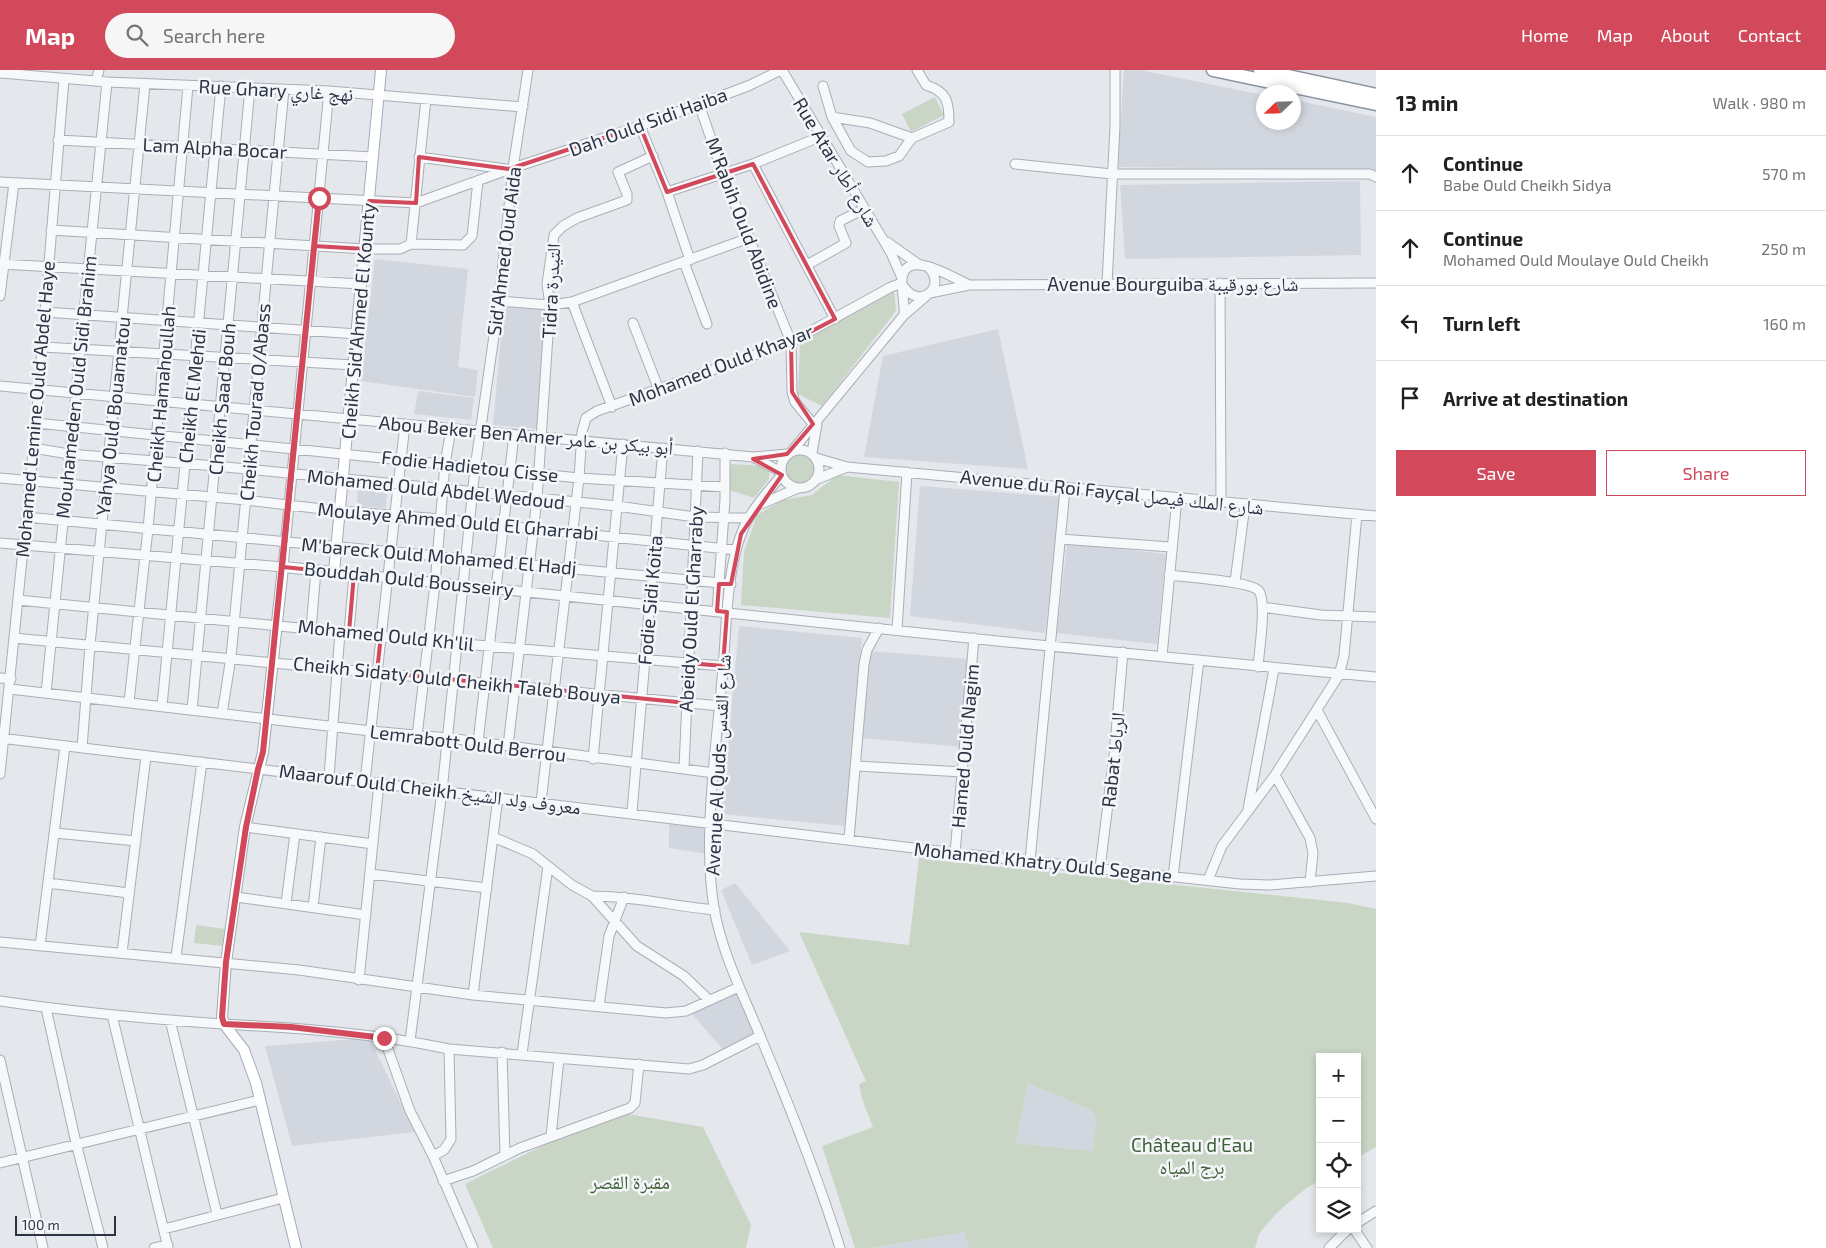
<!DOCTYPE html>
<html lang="en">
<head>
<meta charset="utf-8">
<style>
  body { margin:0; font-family:"Exo 2","Noto Naskh Arabic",sans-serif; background:#f6f6f6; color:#202124 }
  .controls { position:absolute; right:15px; bottom:15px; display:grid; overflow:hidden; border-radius:0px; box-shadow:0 2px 8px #0003 }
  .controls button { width:45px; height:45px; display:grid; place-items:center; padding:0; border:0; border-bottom:1px solid #e0e0e0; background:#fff; color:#202124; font:25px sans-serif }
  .compass { position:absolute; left:1256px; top:15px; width:45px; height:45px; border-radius:50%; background:#fff; box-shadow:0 2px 8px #0003; rotate:247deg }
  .scale { position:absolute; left:15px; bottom:12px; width:101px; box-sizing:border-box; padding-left:5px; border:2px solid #2b3445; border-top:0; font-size:14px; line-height:18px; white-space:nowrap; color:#2b3445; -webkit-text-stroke:4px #f4f6f9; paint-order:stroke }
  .stop { position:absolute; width:15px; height:15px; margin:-11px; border:4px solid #d1495b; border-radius:50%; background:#fff }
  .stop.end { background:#d1495b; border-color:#fff; box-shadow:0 1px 5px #0008 }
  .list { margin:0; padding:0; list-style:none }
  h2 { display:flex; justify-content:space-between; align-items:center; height:65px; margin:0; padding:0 20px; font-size:21px }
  h2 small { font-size:16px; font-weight:400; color:#757577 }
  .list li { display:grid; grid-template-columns:32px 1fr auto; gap:15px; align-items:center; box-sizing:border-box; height:75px; padding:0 20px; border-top:1px solid #e0e0e0 }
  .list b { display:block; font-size:19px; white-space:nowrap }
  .list p { margin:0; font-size:16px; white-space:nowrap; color:#757577 }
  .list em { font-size:16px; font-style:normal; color:#757577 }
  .actions { display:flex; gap:10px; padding:15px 20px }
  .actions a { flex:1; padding:11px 0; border:1px solid #d1495b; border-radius:0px; text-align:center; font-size:18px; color:#d1495b }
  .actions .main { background:#d1495b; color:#fff }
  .icon { flex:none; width:28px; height:28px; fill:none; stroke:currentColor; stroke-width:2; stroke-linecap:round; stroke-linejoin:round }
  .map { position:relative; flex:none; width:1376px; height:1178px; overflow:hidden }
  header { display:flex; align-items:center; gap:30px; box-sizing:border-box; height:70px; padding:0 25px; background:#d1495b; color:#fff }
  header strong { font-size:24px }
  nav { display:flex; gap:28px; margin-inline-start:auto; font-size:18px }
  .search { width:350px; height:45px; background:#f6f6f6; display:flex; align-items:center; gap:12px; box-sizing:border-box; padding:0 18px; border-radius:28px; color:#757577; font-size:19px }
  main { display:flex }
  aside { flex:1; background:#fff }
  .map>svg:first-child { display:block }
  .built { fill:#d2d6de }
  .green { fill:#c9d6c5; fill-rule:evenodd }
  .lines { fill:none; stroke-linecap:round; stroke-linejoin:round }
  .minor-casing { stroke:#a9aeb7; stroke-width:11 }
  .major-casing { stroke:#a3abb8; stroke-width:12 }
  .highway-casing { stroke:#8b94a3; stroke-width:15 }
  .minor { stroke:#f7f8fa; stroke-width:9 }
  .major { stroke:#fff; stroke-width:10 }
  .highway { stroke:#fff; stroke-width:12 }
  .route { stroke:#d1495b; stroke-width:6 }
  .marked { fill:none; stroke:#d1495b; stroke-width:4; stroke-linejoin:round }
  .labels { text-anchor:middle; stroke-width:5; stroke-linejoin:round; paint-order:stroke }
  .street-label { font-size:19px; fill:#2b3445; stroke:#f4f6f9 }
  .park-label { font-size:19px; fill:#3f6138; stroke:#f4f6f9 }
</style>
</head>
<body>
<header>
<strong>Map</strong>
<div class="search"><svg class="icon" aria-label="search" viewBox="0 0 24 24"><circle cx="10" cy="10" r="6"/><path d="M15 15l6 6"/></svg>Search here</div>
<nav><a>Home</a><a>Map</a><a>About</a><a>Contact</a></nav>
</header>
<main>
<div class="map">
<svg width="1376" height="1178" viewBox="0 0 1376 1178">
  <rect width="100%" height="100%" fill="#e4e7ec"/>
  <!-- built -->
  <path class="built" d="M 1124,0 L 1140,0 L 1263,25 L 1264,52 L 1294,52 L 1294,30 L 1376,47 L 1376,100 L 1118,97 Z
    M 1360,111 L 1361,185 L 1125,189 L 1120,115 Z
    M 375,189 L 468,199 L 458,297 L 478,300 L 475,327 L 361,311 Z
    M 504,233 L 549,237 L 539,359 L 493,355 Z
    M 998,259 L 1028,399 L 864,387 L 883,286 Z
    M 418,321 L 474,328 L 471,350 L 414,344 Z
    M 358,416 L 387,418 L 386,438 L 357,436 Z
    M 920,416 L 1061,427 L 1045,563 L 910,546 Z
    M 1067,473 L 1166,484 L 1157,574 L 1057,563 Z
    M 739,556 L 862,568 L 845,756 L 722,744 Z
    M 869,581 L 970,589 L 963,677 L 862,668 Z
    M 669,749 L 709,755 L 707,784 L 669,778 Z
    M 735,813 L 790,881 L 752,895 L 721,820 Z
    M 737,921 L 757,965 L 725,982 L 692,944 Z
    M 369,968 L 415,1062 L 292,1076 L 265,976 Z
    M 1028,1013 L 1093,1041 L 1096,1049 L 1093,1081 L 1016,1073 Z
    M 964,1162 L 969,1178 L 871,1178 Z"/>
  <!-- green -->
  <path class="green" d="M 935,27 L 944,45 L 911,62 L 902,44 Z
    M 888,220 L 894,221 L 896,241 L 822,336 L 798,324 L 800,274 Z
    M785 399a15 15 0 1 1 30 0a15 15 0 1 1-30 0Z
    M 731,394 L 761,396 L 769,401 L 769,409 L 754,428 L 729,420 Z
    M 837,405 L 899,412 L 890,548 L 741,535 L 744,482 L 757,445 L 782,430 L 812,425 Z
    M 919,788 L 1348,833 L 1376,839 L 1376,1077 L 1357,1088 L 1357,987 L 1320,987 L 1320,1110 C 1299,1122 1274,1143 1260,1163 C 1257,1167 1257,1173 1255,1178 L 969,1178 L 964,1162 L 871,1178 L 855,1178 L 822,1076 L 873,1057 L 862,1029 L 859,1014 L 866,1011 L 799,862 L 909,875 ZM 1028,1013 L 1093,1041 L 1096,1049 L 1093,1081 L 1016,1073 Z
    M 196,855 L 225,859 L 223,876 L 194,873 Z
    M 627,1044 L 703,1057 L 751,1155 L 746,1178 L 493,1178 L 465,1114 L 587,1054 Z"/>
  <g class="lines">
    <!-- minor casing -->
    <g class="minor-casing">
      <path id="minor" d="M 782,0 L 891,183 L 902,208
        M 1,3 L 107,12 L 329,21 L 523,37
        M 96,11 L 99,0
        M 823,16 L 832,47 L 851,81 L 868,92 L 886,91 L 899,86 L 912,68 L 949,52 C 949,31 947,22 926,15 L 917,0
        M 699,34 L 723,104 L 791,272 L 792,322 L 795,332 L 813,354
        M 832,47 L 870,53 L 912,68
        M 640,56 L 667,122 L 690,190
        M 58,70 L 373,87
        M 419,87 L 506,99
        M 753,94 L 835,249
        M 1015,94 L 1112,104 L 1370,104 L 1376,107
        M 0,112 L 416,133 L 513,98 L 640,56 L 748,16 L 781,0
        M 667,122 L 753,94 L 822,66
        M 51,160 L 365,179 L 400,179 L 411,174
        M 887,172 L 918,194
        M 411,174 L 426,29
        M 411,174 L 463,175 L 472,166 L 478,111
        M 684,192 L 707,254
        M 0,194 L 361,214
        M 807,195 L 846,173 L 839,156 L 840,151 L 864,139
        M 1220,213 L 1221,433
        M 1107,214 L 1115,56 L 1115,0
        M 904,217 C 920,240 947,217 929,198
        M 930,223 L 969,215 L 1376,213
        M 0,226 L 14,113
        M 499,231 L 550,235 L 572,232 L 749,168
        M 572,232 L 612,337
        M 45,242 L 357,264
        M 904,245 C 905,233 901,220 902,209 C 905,177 954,208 969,215
        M 633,253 L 659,320
        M 43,277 L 354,295
        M 0,316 L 753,387 L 787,384
        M 36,353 L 579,408 L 725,417
        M 33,378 L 69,384 L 216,396 L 617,436 L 695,447 L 748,448
        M781 399a19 19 0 1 1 38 0a19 19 0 1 1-38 0Z
        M 792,381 L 904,245 L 926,226
        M 812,383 L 817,354
        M 753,387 L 781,402
        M 816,388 L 847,397 L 1376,446
        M 782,405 C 770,419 756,434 747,451 C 726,491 727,553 723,598 C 717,673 702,765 714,838 C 722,884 744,926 761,968 C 790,1037 818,1107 840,1178
        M 0,408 L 246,430 L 340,441 L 441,449 L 736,480
        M 815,410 L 847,397
        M 761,434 L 798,418
        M 26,447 L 731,514
        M 1060,469 L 1171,477
        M 0,473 L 283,497 L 329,21
        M 334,502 L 1007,572 L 1376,607
        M 1169,505 C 1184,507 1251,511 1259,521 C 1267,533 1259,581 1258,597
        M 1235,512 L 1245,435
        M 18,530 L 429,571 L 723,596
        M 1262,537 L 1321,545 L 1376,547
        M 717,541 L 725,430 L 725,383
        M 311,559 L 316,500
        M 897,560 L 907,402
        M 349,562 L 354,504
        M 14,568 L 720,636
        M 1162,586 L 1177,428
        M 0,608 L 11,609
        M 10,619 L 371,661 L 448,668 L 714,703
        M 46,623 L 107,12
        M 129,632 L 148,459 L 188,16
        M 162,636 L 221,16
        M 192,640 L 250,18
        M 1317,640 L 1376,749
        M 222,644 L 231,587 L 284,19
        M 417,666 L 435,514 L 445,394 L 451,359
        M 0,668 L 955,783 L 1240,814 L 1269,815 L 1376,806
        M 478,672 L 514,365
        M 508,676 L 537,429 L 550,235 L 547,214 L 554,165 L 563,156 L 577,148 L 627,130 L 627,124 L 618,102 L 653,86
        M 82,678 L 90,575 L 145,14
        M 593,689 L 623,374
        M 857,696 L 963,702
        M 684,698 L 698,381
        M 0,704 L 36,353 L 64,9
        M 1275,705 L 1310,768 L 1313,783 L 1310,812
        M 329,707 L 340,562
        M 365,711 L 405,354
        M 541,732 L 579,408 L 582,362 L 586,348 L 597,341 L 791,272 L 891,217 L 902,213
        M 1248,739 L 1274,599
        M 632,742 L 663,378
        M 245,757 L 373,774
        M 55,763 L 136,771
        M 493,767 L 533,784 L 548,796 L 522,984
        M 849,769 L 864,594 L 867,580 L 879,558
        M 955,783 L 974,568
        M 1030,791 L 1065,419
        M 548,796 L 572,815 L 592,826 L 637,876 L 684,906 L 709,930
        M 1100,798 L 1114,686 L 1123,582
        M 370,804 L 487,818
        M 1173,807 L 1199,590
        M 1208,810 L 1222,776 L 1275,705 L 1339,605 L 1344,586 L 1357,444
        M 48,813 L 129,823
        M 592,826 C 634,826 673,836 715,840
        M 236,827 L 366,845
        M 286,833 L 295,764
        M 313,837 L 321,767
        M 0,872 L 299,900 L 473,925 L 666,943 L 686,941 L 739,917
        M 40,876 L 65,676
        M 122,883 L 146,686
        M 176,887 L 202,692
        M 359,910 L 379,713
        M 473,925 L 498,727
        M 0,931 C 74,942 148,949 223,954 C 298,958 374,963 449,979 L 689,999 L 703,995 L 760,966
        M 599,936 L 609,866 L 624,827
        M 46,938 L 76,1073 L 103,1178
        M 112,945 L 168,1178
        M 170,950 L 217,1144
        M 384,968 L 410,1041 L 433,1086 L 473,1178
        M 410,971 L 442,721 L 475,398 L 499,231 L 513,98 L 528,0
        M 502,982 L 505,1085
        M 0,990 L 43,1178
        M 551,1066 L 559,989
        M 433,1086 L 444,1080 L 451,1069 L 449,979
        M 0,1093 L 260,1030
        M 443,1111 L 473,1101 L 520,1078 L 630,1038 L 635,1033 L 639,994
        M 1357,1153 L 1376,1141
        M 164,1159 L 283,1128
        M 1354,1159 L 1367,1178
        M 154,1178 L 168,1175
        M 1329,1178 L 1348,1159"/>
    </g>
    <!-- major casing -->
    <g class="major-casing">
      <path id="major" d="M 296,1178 L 256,1013 L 244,980 L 224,954 L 222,947 L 226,892 L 245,757 L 263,682 L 283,497 L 334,502 L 381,0"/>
    </g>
    <!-- highway casing -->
    <g class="highway-casing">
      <path id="highway" d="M 1213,0 L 1376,34
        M 1260,0 L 1376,25"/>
    </g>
    <!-- minor -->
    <use href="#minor" class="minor"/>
    <!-- major -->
    <use href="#major" class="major"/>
    <!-- highway -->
    <use href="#highway" class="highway"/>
  </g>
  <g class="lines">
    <!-- route -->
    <path class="route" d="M 319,128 L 263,682 L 258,699 L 246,757 L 226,892 L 222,947 L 224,954 L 291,957 L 384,968"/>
  </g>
  <!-- marked area -->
  <path class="marked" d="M 640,56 L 667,122 L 753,94 L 835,249 L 791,272 L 792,322 L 813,354 L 787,384 L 753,389 L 782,405 L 741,464 L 731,514 L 719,514 L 717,541 L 727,542 L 723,596 L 689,593 L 687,633 L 377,602 L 381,565 L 349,562 L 354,504 L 283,497 L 314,176 L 365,179 L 369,131 L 416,133 L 419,87 L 509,99 Z"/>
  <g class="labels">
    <!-- street labels -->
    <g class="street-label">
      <text transform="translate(276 20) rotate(3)" y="7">Rue Ghary نهج غاري</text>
      <text transform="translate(648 52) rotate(-20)" y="7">Dah Ould Sidi Haiba</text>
      <text transform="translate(215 78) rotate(3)" y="7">Lam Alpha Bocar</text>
      <text transform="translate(836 92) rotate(59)" y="7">Rue Atar شارع أطار</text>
      <text transform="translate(744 153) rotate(69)" y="7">M'Rabih Ould Abidine</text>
      <text transform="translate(504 181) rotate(-83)" y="7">Sid'Ahmed Oud Aida</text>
      <text x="1173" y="221">Avenue Bourguiba شارع بورقيبة</text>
      <text transform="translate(551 221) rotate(-87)" y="7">Tidra التيدرة</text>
      <text transform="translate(358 251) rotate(-85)" y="7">Cheikh Sid'Ahmed El Kounty</text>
      <text transform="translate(721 295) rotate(-21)" y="7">Mohamed Ould Khayar</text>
      <text transform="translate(76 317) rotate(-84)" y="7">Mouhameden Ould Sidi Brahim</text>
      <text transform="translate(161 324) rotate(-85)" y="7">Cheikh Hamahoullah</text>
      <text transform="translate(192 326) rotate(-84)" y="7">Cheikh El Mehdi</text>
      <text transform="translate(222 329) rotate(-85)" y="7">Cheikh Saad Bouh</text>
      <text transform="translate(255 332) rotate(-85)" y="7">Cheikh Tourad O/Abass</text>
      <text transform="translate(35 339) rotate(-85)" y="7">Mohamed Lemine Ould Abdel Haye</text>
      <text transform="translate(113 346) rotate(-84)" y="7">Yahya Ould Bouamatou</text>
      <text transform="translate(526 365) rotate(5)" y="7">Abou Beker Ben Amer أبو بيكر بن عامر</text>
      <text transform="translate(470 396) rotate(6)" y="7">Fodie Hadietou Cisse</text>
      <text transform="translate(436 419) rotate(6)" y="7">Mohamed Ould Abdel Wedoud</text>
      <text transform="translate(1112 422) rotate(6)" y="7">Avenue du Roi Fayçal شارع الملك فيصل</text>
      <text transform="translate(458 451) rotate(5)" y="7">Moulaye Ahmed Ould El Gharrabi</text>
      <text transform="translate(439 486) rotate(5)" y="7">M'bareck Ould Mohamed El Hadj</text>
      <text transform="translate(409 509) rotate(6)" y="7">Bouddah Ould Bousseiry</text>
      <text transform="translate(650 530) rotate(-85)" y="7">Fodie Sidi Koita</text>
      <text transform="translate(691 539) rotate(-87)" y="7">Abeidy Ould El Gharraby</text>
      <text transform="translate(386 565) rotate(6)" y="7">Mohamed Ould Kh'lil</text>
      <text transform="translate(457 610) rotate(6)" y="7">Cheikh Sidaty Ould Cheikh Taleb Bouya</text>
      <text transform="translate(468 673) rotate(7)" y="7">Lemrabott Ould Berrou</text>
      <text transform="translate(965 676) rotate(-85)" y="7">Hamed Ould Nagim</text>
      <text transform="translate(1113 690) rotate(-84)" y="7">Rabat الرباط</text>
      <text transform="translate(718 695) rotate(-87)" y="7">Avenue Al Quds شارع القدس</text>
      <text transform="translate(430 719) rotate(7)" y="7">Maarouf Ould Cheikh معروف ولد الشيخ</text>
      <text transform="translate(1043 792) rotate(6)" y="7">Mohamed Khatry Ould Segane</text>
    </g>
    <!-- park labels -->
    <g class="park-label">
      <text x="1192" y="1082">Château d'Eau<tspan x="1192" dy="22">برج المياه</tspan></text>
      <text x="630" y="1119">مقبرة القصر</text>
    </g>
  </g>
</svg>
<div class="controls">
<button>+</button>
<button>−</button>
<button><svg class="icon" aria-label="locate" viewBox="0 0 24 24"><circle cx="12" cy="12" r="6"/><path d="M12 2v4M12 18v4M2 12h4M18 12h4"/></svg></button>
<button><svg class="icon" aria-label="layers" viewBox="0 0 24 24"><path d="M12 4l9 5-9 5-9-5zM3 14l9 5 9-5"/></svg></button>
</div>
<svg class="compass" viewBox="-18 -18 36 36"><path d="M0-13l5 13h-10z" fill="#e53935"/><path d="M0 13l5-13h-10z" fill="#757577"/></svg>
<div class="scale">100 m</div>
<div class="stop" style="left:319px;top:128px"></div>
<div class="stop end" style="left:384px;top:968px"></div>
</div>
<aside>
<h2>13 min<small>Walk · 980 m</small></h2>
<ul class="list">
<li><svg class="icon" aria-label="ahead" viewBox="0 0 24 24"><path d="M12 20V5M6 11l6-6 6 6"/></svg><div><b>Continue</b><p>Babe Ould Cheikh Sidya</p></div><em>570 m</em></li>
<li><svg class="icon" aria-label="ahead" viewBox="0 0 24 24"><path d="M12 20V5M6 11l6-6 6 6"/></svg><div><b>Continue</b><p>Mohamed Ould Moulaye Ould Cheikh</p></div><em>250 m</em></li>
<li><svg class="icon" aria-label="left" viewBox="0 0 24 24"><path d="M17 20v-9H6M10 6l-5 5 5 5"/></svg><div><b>Turn left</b></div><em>160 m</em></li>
<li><svg class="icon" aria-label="arrive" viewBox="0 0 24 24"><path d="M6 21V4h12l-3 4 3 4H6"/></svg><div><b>Arrive at destination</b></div></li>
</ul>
<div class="actions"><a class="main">Save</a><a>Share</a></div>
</aside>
</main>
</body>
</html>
